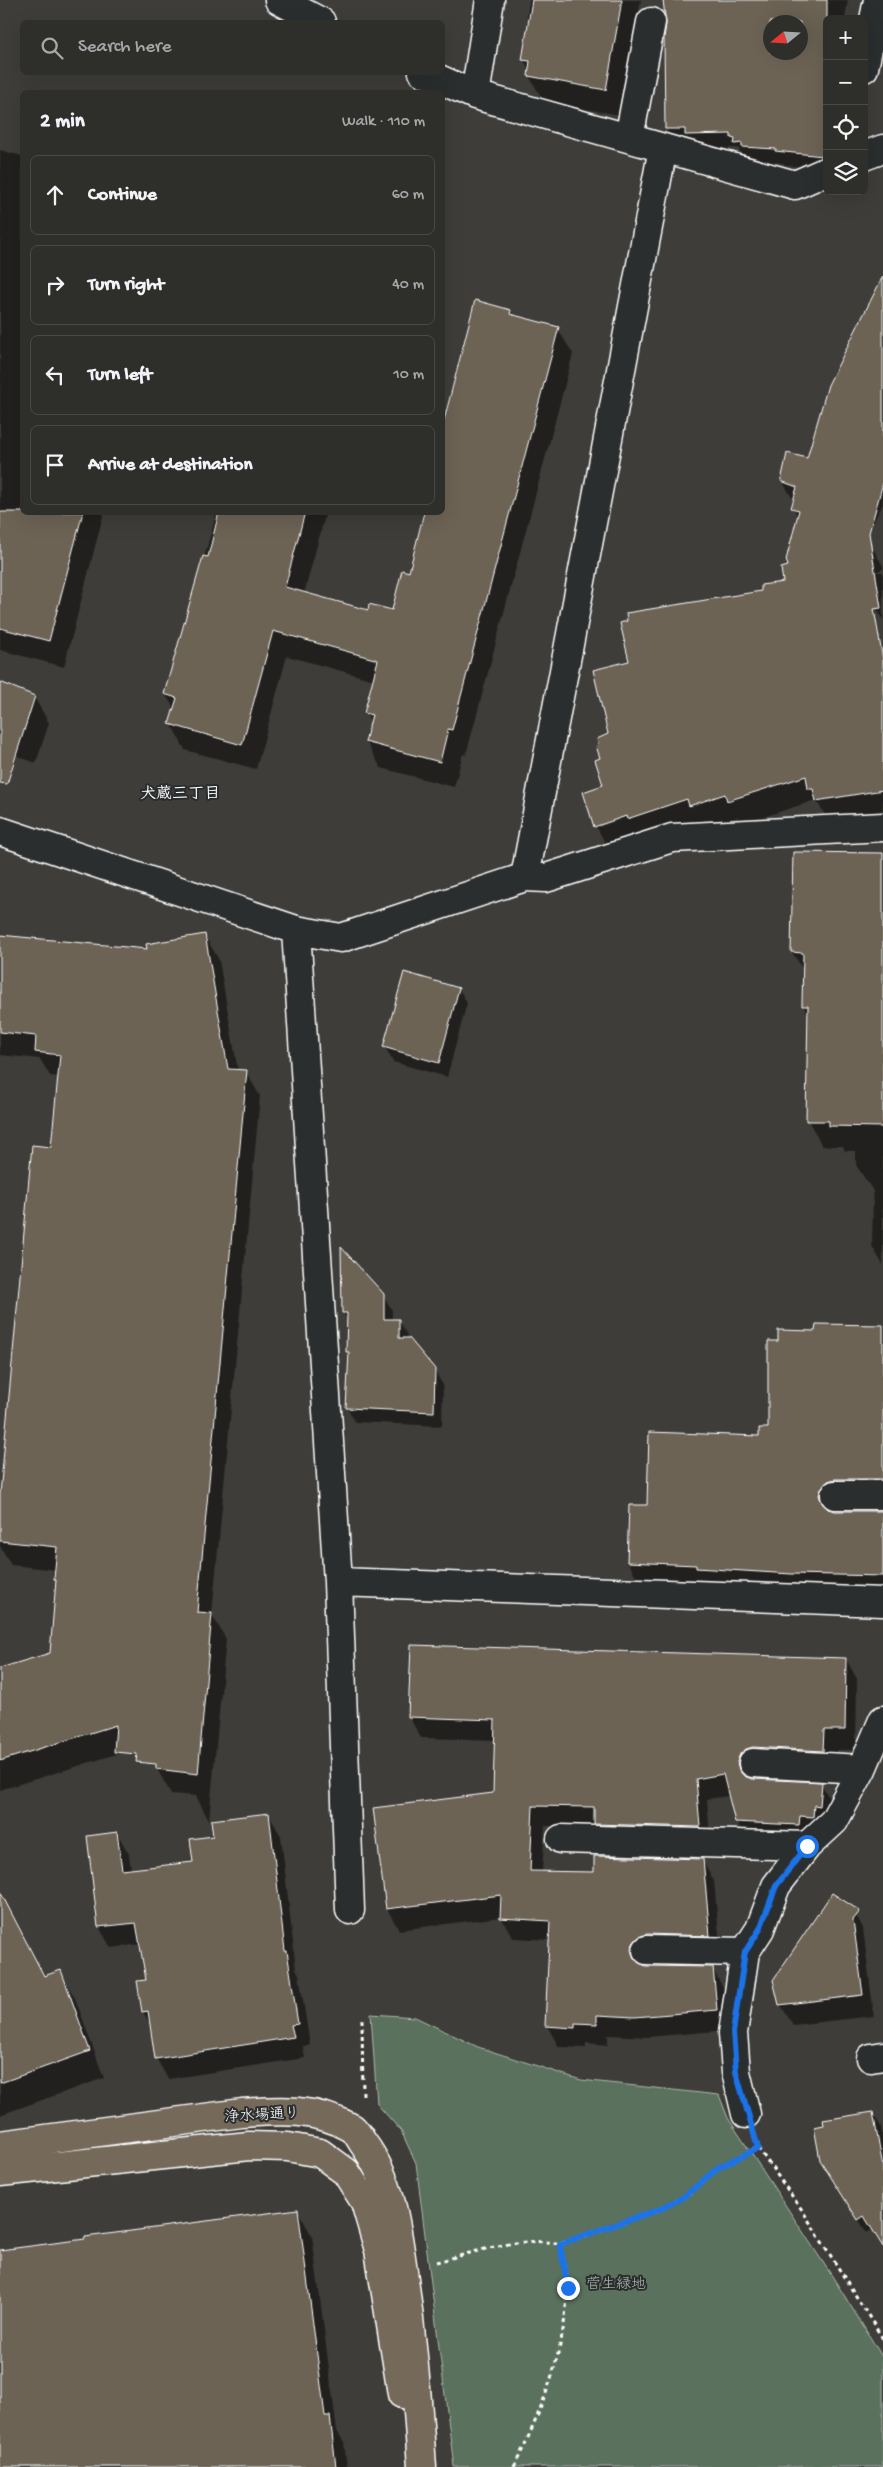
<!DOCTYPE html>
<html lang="en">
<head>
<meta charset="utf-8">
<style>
  body { margin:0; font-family:"Gochi Hand","Klee One",sans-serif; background:#363633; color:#f1f3f6 }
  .controls { position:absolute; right:15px; top:15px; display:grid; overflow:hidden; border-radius:8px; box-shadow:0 5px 20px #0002 }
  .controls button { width:45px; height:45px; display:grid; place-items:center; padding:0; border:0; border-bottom:1px solid #494a47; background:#2e2e2b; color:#f1f3f6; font:25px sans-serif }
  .compass { position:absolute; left:763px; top:15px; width:45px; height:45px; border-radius:50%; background:#2e2e2b; box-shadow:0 5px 20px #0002; rotate:252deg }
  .stop { position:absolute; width:15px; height:15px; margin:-11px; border:4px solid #1a73e8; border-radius:50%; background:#fff }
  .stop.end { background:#1a73e8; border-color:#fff; box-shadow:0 1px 5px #0008 }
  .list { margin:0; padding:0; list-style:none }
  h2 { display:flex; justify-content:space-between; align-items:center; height:65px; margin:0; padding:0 20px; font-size:21px }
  h2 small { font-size:16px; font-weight:400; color:#a7a8a9 }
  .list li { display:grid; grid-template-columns:32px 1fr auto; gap:15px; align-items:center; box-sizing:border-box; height:80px; margin:0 10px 10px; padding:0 10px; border:1px solid #494a47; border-radius:8px }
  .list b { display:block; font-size:19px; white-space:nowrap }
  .list em { font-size:16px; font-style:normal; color:#a7a8a9 }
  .icon { flex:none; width:28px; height:28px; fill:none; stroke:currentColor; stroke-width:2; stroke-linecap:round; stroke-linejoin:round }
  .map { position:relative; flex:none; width:883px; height:2467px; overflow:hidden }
  .search { position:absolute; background:#2e2e2b; box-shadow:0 5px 20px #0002; left:20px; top:20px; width:425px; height:55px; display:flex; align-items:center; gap:12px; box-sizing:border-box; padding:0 18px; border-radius:8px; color:#a7a8a9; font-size:19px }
  .panel { position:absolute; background:#2e2e2b; box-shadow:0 5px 20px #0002; left:20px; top:90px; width:425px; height:425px; border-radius:8px }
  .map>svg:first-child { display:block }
  .green { fill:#5a715d; stroke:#acb8ae }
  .shadow { fill:#0007; fill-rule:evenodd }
  .building { fill:#6c6354; stroke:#fff; fill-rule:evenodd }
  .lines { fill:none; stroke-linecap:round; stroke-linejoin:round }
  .minor-casing { stroke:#fff; stroke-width:31 }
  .major-casing { stroke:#fff; stroke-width:31 }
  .path { stroke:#fff; stroke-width:3; stroke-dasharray:4 4; stroke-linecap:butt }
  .minor { stroke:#2a2d2e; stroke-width:28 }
  .major { stroke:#746a5a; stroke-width:28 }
  .route { stroke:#1a73e8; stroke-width:6 }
  .labels { text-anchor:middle; stroke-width:4; stroke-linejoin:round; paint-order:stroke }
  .street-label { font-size:15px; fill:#fff; stroke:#2a2d2e }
  .park-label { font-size:15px; fill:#acb8ae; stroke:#2a2d2e }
  .neighbourhood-label { font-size:16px; font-weight:bold; fill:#fff; stroke:#2a2d2e }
</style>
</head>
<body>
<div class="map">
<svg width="883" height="2467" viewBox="0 0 883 2467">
  <rect width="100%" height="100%" fill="#3e3d39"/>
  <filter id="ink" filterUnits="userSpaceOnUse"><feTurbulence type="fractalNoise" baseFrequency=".02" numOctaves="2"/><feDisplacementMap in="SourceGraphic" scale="10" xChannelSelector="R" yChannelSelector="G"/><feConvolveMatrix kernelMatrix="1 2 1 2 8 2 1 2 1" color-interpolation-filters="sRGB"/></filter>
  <g filter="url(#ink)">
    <!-- green -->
    <path class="green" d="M 371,2014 L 415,2017 L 478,2047 L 581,2080 L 719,2095 L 728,2118 L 834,2279 L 883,2358 L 883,2467 L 454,2467 L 416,2163 L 401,2131 L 377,2104 Z"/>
    <!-- shadow -->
    <path class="shadow" d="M 529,0 L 641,0 L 620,115 L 544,102 L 529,76 L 530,71 L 523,59 L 530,22 L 527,17 Z
      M 665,0 L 848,0 L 845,19 L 827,19 L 827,170 L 785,165 L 783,163 L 751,161 L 749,158 L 744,158 L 738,148 L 694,149 L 674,143 L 666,129 L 668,24 ZM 770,22 L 800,22 L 800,52 L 770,52 Z
      M 0,150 L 22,156 L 22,512 L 104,512 L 64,667 L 0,650 Z
      M 883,279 L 883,504 L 864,541 L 871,545 L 883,566 L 883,569 L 875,572 L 883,572 L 883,620 L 871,599 L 883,661 L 883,816 L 831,825 L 816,800 L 742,824 L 738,817 L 704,829 L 701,823 L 642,842 L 609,850 L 596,826 L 604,785 L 601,759 L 630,662 L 763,592 L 785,583 L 798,517 L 793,507 L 794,501 L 782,481 L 808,459 ZM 631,812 L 632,815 L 599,827 L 599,824 Z
      M 511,311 L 514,317 L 558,329 L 573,354 L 466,755 L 463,754 L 454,787 L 381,768 L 366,742 L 371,723 L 366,713 L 374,680 L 287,656 L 256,769 L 185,750 L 171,724 L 175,710 L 165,694 L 217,512 L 326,512 L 304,594 L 369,612 L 393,612 L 410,573 L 424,520 L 420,512 L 442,512 Z
      M 0,683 L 34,697 L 49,723 L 36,763 L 17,756 L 8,782 L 0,780 Z
      M 794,853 L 883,855 L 883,1265 L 872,1246 L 873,1191 L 856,1165 L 856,1151 L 845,1151 L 843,1146 L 822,1146 L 808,1120 L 809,1016 L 803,1006 L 804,971 L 792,952 Z
      M 0,936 L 149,950 L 205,936 L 219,960 L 238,1071 L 246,1072 L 260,1096 L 212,1615 L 226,1639 L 209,1821 L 196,1796 L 171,1794 L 157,1769 L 160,1745 L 172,1737 L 0,1790 L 0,1669 L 51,1654 L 57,1582 L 56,1570 L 11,1565 L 0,1546 L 0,1508 L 53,1148 L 59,1077 L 50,1076 L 40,1059 L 0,1055 Z
      M 459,989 L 467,1003 L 447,1077 L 393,1062 L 385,1047 Z
      M 383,1295 L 392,1310 L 392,1320 L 398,1320 L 407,1335 L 407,1340 L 434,1370 L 443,1385 L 442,1426 L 355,1422 L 347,1407 L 350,1356 L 348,1352 L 348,1322 L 343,1312 Z
      M 883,1326 L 883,1496 L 830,1504 L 828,1510 L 883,1512 L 883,1599 L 706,1584 L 704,1581 L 637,1578 L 628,1562 L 648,1506 L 760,1437 L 769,1430 L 780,1342 L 816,1332 Z
      M 413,1646 L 846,1659 L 857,1679 L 856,1750 L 836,1750 L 834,1771 L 752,1775 L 750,1779 L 821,1784 L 833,1804 L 824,1837 L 748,1842 L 736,1821 L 729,1796 L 707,1799 L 711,1848 L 597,1827 L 545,1826 L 542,1872 L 595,1873 L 702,1860 L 714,1881 L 721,1956 L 645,1962 L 644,1966 L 712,1968 L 724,1989 L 728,2030 L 648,2037 L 608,2035 L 608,2045 L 586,2043 L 586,2048 L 559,2047 L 547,2026 L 551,1940 L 513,1938 L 501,1917 L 399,1930 L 387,1909 L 374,1809 L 494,1794 L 496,1740 L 421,1738 L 409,1717 Z
      M 269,1815 L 281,1836 L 296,1969 L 299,1974 L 310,2045 L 303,2046 L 305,2058 L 168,2079 L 156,2058 L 151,2026 L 143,2012 L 147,1981 L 141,1944 L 111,1948 L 99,1927 L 117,1833 L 129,1854 L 131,1870 L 194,1863 L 214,1837 Z
      M 0,1891 L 44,1977 L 60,1972 L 75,1998 L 104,2078 L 0,2115 Z
      M 851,1906 L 863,1928 L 874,2016 L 793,2025 L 780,2004 Z
      M 873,2113 L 881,2127 L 883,2139 L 883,2245 L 873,2229 L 867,2233 L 830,2174 Z
      M 298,2211 L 312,2236 L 337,2431 L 344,2442 L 347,2467 L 0,2467 L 0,2251 Z"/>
    <!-- building -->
    <path class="building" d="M 532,0 L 622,0 L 606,90 L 528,76 L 530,61 L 522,60 Z
      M 663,0 L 827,0 L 827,132 L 823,156 L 775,151 L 776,149 L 742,147 L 742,143 L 734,144 L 735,139 L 731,138 L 731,134 L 685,135 L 685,129 L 665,129 L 664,38 L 666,24 ZM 770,22 L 800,22 L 800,52 L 770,52 Z
      M 883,276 L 883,483 L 869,533 L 881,608 L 874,609 L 883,660 L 883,790 L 816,801 L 813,789 L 808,789 L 806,776 L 727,801 L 725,794 L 689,806 L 687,799 L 627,819 L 626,816 L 594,827 L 583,792 L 603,785 L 595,760 L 600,758 L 596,746 L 598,744 L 597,739 L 608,734 L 593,670 L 629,661 L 620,623 L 627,621 L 626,613 L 761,591 L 761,585 L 783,582 L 781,568 L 788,566 L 786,560 L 799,510 L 791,508 L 797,487 L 781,481 L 787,453 L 807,458 L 828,385 Z
      M 475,300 L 511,310 L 510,314 L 559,327 L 452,730 L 448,729 L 440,762 L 365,742 L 372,715 L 364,713 L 378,660 L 273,631 L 242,745 L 169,724 L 177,698 L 164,694 L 203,556 L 208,557 L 219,512 L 305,512 L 285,587 L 368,610 L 369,604 L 392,610 L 402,570 L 409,572 L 424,512 L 442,512 L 442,428 Z
      M 0,512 L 83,512 L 49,641 L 0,628 Z
      M 0,682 L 35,696 L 7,784 L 0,783 Z
      M 793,852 L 883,853 L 883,1127 L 829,1126 L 829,1121 L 806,1121 L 808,1006 L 802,1006 L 803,953 L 791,952 Z
      M 205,934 L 228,1069 L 247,1070 L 197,1612 L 212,1613 L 198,1774 L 156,1769 L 156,1764 L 136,1762 L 137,1754 L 114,1752 L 116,1725 L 0,1761 L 0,1668 L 50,1653 L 56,1580 L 54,1579 L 57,1547 L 0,1541 L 0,1494 L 32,1145 L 51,1147 L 60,1055 L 35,1052 L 36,1036 L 0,1032 L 0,935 L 147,949 L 146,944 Z
      M 404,972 L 459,988 L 439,1063 L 383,1047 Z
      M 341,1247 L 384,1294 L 384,1319 L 399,1319 L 399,1338 L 409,1338 L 435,1369 L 434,1412 L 346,1408 L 349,1352 L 346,1352 L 347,1313 L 342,1313 Z
      M 816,1324 L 883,1325 L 883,1479 L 835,1479 L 828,1481 L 822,1487 L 819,1495 L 822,1503 L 828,1509 L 835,1511 L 883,1511 L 883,1576 L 792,1574 L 696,1568 L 696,1565 L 627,1562 L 629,1505 L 647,1505 L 649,1432 L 759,1436 L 759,1428 L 768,1428 L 768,1341 L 778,1341 L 778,1330 L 815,1331 Z
      M 411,1645 L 846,1658 L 845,1730 L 824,1730 L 823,1751 L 753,1747 L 746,1749 L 740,1754 L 737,1762 L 739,1770 L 744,1776 L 752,1779 L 822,1782 L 820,1806 L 814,1805 L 813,1817 L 800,1816 L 799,1825 L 735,1822 L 723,1774 L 696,1779 L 700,1827 L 594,1824 L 594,1807 L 533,1806 L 530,1871 L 594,1872 L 594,1856 L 703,1859 L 710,1936 L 647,1934 L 639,1937 L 634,1942 L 631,1950 L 634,1958 L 639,1963 L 646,1966 L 713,1967 L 717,2010 L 635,2017 L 597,2015 L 597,2024 L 575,2023 L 575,2028 L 545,2026 L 550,1921 L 500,1918 L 501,1895 L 386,1909 L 373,1808 L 493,1793 L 495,1720 L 408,1717 Z
      M 269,1813 L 285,1951 L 287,1951 L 298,2024 L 291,2025 L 294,2037 L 155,2059 L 148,2011 L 142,2012 L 137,1981 L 146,1980 L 136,1923 L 98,1927 L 87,1836 L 117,1832 L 122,1870 L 193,1862 L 190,1839 L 213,1836 L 211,1820 Z
      M 0,1891 L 44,1976 L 61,1970 L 90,2051 L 0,2083 Z
      M 832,1893 L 860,1911 L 853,1920 L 863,1995 L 779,2005 L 773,1980 Z
      M 873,2112 L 883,2167 L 883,2247 L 864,2216 L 858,2220 L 820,2160 L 814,2127 L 824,2125 L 823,2120 Z
      M 298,2209 L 325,2416 L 330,2416 L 336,2467 L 0,2467 L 0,2250 L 85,2239 L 85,2237 Z"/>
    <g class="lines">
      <!-- minor casing -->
      <g class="minor-casing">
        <path id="minor" d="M 279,0 L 321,22
          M 864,68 L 878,0
          M 423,72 L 475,95 L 795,185 L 827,171
          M 475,95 L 490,0
          M 629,138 L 651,22
          M 864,156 L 883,149
          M 0,831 L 296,930 L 341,938 L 525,877 L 663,148
          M 525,877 L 546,878 L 672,838 L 883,827
          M 296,930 L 338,1582 L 350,1910
          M 835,1495 L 883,1495
          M 338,1582 L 883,1602
          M 753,1763 L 862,1769
          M 561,1839 L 807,1846
          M 647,1950 L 745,1952
          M 871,2058 L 883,2056
          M 746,2114 L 736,2072 L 733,2033 L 745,1952 L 760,1929 L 776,1886 L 807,1846 L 834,1821 L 862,1769 L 883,1720"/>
      </g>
      <!-- major casing -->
      <g class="major-casing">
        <path id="major" d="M 0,2145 L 242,2113 C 281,2110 316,2108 352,2128 C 356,2131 360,2138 363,2143 C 394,2184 398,2237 405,2286 C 413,2347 418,2406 422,2467
          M 0,2172 L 249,2146 L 288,2147 L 320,2153 L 346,2172 L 365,2202 L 379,2250 L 402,2394"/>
      </g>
      <!-- path -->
      <path class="path" d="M 362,2019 L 363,2097
        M 758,2148 L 802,2210 L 883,2339
        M 436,2262 C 474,2253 520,2235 560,2244 L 660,2209 L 684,2197 L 719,2167 L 758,2148
        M 514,2467 C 541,2413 566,2350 567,2289 C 568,2275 562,2258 560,2244"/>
      <!-- minor -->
      <use href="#minor" class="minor"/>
      <!-- major -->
      <use href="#major" class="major"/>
    </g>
  </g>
  <g class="lines" filter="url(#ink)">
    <!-- route -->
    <path class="route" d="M 568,2288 L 560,2244 L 660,2209 L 684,2197 L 719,2167 L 758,2148 L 736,2072 L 733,2032 L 745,1952 L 760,1929 L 776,1886 L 807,1846"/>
  </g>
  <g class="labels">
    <!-- street labels -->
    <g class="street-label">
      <text transform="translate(262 2114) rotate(-3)" y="5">浄水場通り</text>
    </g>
    <!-- park labels -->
    <g class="park-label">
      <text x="616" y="2288">菅生緑地</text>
    </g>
    <!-- neighbourhood labels -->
    <g class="neighbourhood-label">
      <text x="180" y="798">犬蔵三丁目</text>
    </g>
  </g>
</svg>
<div class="controls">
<button>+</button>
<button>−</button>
<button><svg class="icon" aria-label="locate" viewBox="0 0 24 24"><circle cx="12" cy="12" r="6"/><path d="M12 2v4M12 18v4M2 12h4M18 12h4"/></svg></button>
<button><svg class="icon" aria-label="layers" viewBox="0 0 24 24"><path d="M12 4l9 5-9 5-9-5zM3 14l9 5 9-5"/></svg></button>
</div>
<svg class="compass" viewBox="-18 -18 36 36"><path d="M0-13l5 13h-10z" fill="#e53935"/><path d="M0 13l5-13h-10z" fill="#a7a8a9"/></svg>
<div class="stop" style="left:807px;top:1846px"></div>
<div class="stop end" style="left:568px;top:2288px"></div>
<div class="search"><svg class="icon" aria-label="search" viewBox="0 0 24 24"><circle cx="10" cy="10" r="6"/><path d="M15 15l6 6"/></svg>Search here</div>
<section class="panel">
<h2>2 min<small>Walk · 110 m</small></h2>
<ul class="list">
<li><svg class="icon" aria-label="ahead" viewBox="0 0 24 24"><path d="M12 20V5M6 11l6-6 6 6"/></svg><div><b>Continue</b></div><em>60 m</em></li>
<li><svg class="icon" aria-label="right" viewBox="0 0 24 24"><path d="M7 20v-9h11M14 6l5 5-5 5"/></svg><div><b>Turn right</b></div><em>40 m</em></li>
<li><svg class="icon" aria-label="left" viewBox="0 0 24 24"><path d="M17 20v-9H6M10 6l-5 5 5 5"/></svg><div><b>Turn left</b></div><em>10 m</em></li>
<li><svg class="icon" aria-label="arrive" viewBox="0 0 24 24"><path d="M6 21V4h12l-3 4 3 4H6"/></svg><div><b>Arrive at destination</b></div></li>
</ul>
</section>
</div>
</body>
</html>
